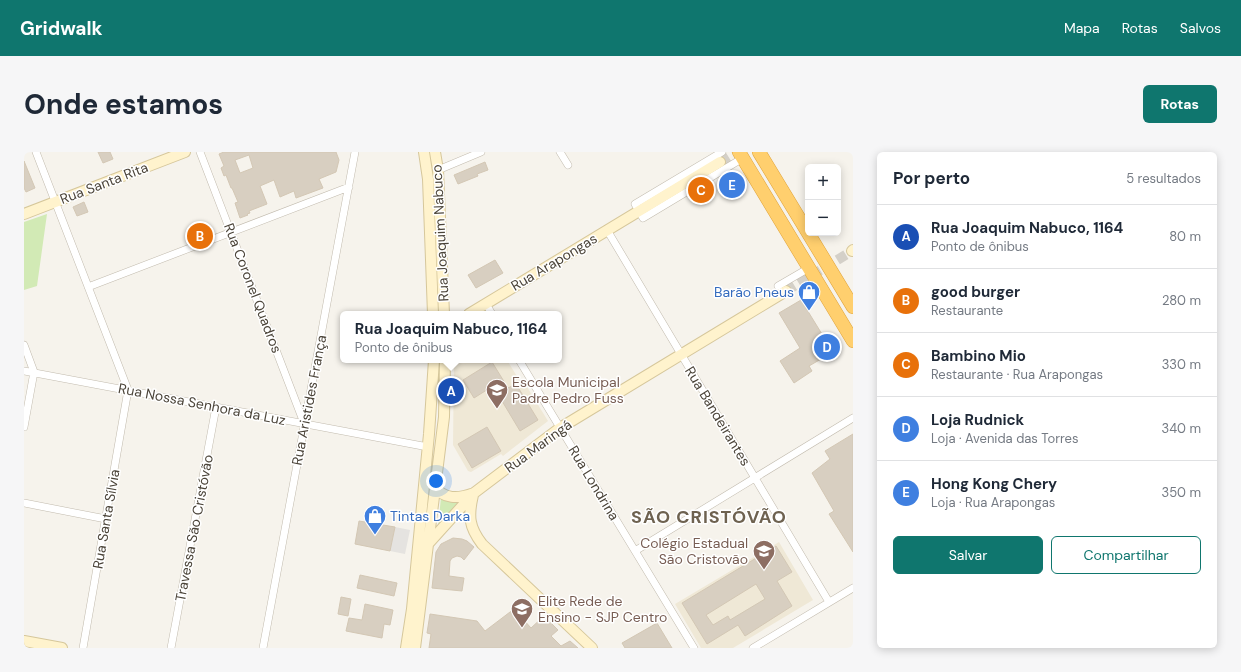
<!DOCTYPE html>
<html lang="pt">
<head>
<meta charset="utf-8">
<style>
  body { margin:0; font-family:"DM Sans",sans-serif; background:#f6f6f7; color:#1f2937 }
  .controls { position:absolute; right:12px; top:12px; display:grid; overflow:hidden; border-radius:6px; box-shadow:0 2px 10px #0003 }
  .controls button { width:36px; height:36px; display:grid; place-items:center; padding:0; border:0; border-bottom:1px solid #e0e1e3; background:#fff; color:#1f2937; font:20px sans-serif }
  .you { position:absolute; left:412px; top:329px; width:14px; height:14px; margin:-10px; border:3px solid #fff; border-radius:50%; background:#1a73e8; box-shadow:0 0 0 6px #1a73e833 }
  .badge { display:grid; place-items:center; width:26px; height:26px; border-radius:50%; background:#0f766e; color:#fff; font-size:13px; font-weight:700 }
  .pin { position:absolute; translate:-50% -50%; border:2px solid #fff; box-shadow:0 1px 4px #0006 }
  .popup { position:absolute; left:316px; top:159px; width:222px; height:52px; box-sizing:border-box; display:grid; place-content:center; border-radius:6px; background:#fff; filter:drop-shadow(0 1px 3px #0005); font-size:13px; white-space:nowrap; color:#747a83 }
  .popup b { font-size:15px; color:#1f2937 }
  .popup::after { content:''; position:absolute; left:50%; top:100%; margin-left:-8px; border:8px solid transparent; border-top-color:#fff }
  .list { margin:0; padding:0; list-style:none }
  h2 { display:flex; justify-content:space-between; align-items:center; height:52px; margin:0; padding:0 16px; font-size:17px }
  h2 small { font-size:13px; font-weight:400; color:#747a83 }
  .list li { display:grid; grid-template-columns:26px 1fr auto; gap:12px; align-items:center; box-sizing:border-box; height:64px; padding:0 16px; border-top:1px solid #e0e1e3 }
  .list b { display:block; font-size:15px; white-space:nowrap }
  .list p { margin:0; font-size:13px; white-space:nowrap; color:#747a83 }
  .list em { font-size:13px; font-style:normal; color:#747a83 }
  .actions { display:flex; gap:8px; padding:12px 16px }
  .actions a { flex:1; padding:9px 0; border:1px solid #0f766e; border-radius:6px; text-align:center; font-size:14px; color:#0f766e }
  .actions .main { background:#0f766e; color:#fff }
  .map { position:relative; flex:none; width:829px; height:496px; overflow:hidden; border-radius:6px }
  header { display:flex; align-items:center; gap:24px; box-sizing:border-box; height:56px; padding:0 20px; background:#0f766e; color:#fff }
  header strong { font-size:19px }
  nav { display:flex; gap:22px; margin-inline-start:auto; font-size:14px }
  .intro { display:flex; align-items:center; justify-content:space-between; box-sizing:border-box; height:96px; padding:0 24px }
  h1 { margin:0; font-size:28px }
  .button { padding:10px 18px; border-radius:6px; background:#0f766e; color:#fff; font-size:14px; font-weight:700 }
  main { display:flex; gap:24px; padding:0 24px }
  aside { flex:1; background:#fff; border-radius:6px; box-shadow:0 2px 10px #0003 }
  .map>svg:first-child { display:block }
  .education { fill:#efe8d6 }
  .green { fill:#d2eab5 }
  .parking { fill:#e5e3e0 }
  .building { fill:#d8cfc1; stroke:#d3c7b4; fill-rule:evenodd }
  .lines { fill:none; stroke-linecap:round; stroke-linejoin:round }
  .secondary-tunnel { stroke:#d4d0c8; stroke-width:10; stroke-dasharray:10 5; stroke-linecap:butt }
  .street-casing { stroke:#c2bbae; stroke-width:8 }
  .secondary-casing { stroke:#d6c79b; stroke-width:12 }
  .highway-casing { stroke:#e0a43c; stroke-width:14 }
  .street { stroke:#fff; stroke-width:7 }
  .secondary { stroke:#fff3cd; stroke-width:10 }
  .highway { stroke:#ffcf6e; stroke-width:13 }
  .labels { text-anchor:middle; stroke-width:3; stroke-linejoin:round; paint-order:stroke }
  .street-label { font-size:14px; fill:#4b4439; stroke:#fff }
  .shop-label { font-size:14px; fill:#366cbe; stroke:#fff; text-anchor:end }
  .education-label { font-size:14px; fill:#785e54; stroke:#fff; text-anchor:start }
  .district-label { font-size:18px; font-weight:bold; letter-spacing:1px; fill:#6e6250; stroke:#fff }
</style>
</head>
<body>
<header>
<strong>Gridwalk</strong>
<nav><a>Mapa</a><a>Rotas</a><a>Salvos</a></nav>
</header>
<div class="intro"><h1>Onde estamos</h1><a class="button">Rotas</a></div>
<main>
<div class="map">
<svg width="829" height="496" viewBox="0 0 829 496">
  <rect width="100%" height="100%" fill="#f6f3ec"/>
  <!-- education -->
  <path class="education" d="M 430,208 L 483,208 L 499,234 L 503,235 L 524,269 L 479,304 L 477,302 L 447,320 L 444,319 L 429,293 Z
    M 755,390 L 789,448 L 709,496 L 677,496 L 651,452 Z"/>
  <!-- green -->
  <path class="green" d="M 23,62 L 13,134 L 0,138 L 0,70 Z
    M 417,345 L 436,352 L 414,376 Z"/>
  <!-- parking -->
  <path class="parking" d="M 371,375 L 386,378 L 381,402 L 366,399 Z"/>
  <!-- building -->
  <path class="building" d="M 74,0 L 86,0 L 89,7 L 79,11 Z
    M 200,0 L 312,0 L 315,8 L 312,20 L 295,27 L 299,36 L 272,46 L 270,39 L 256,45 L 250,28 L 236,34 L 243,52 L 225,59 L 226,61 L 223,62 L 224,63 L 216,66 L 211,51 L 214,50 L 208,36 L 207,36 L 202,23 L 200,24 L 197,16 L 200,14 L 195,2 ZM 225,3 L 229,16 L 216,21 L 211,8 Z
    M 0,9 L 11,36 L 2,40 L 0,36 Z
    M 461,10 L 464,18 L 453,22 L 454,24 L 434,32 L 430,23 Z
    M 60,50 L 64,60 L 53,64 L 49,55 Z
    M 471,108 L 479,121 L 452,136 L 444,123 Z
    M 777,148 L 809,200 L 785,214 L 788,219 L 770,231 L 756,209 L 776,196 L 755,161 Z
    M 468,210 L 484,236 L 492,232 L 514,268 L 496,279 L 469,234 L 450,246 L 439,228 Z
    M 463,275 L 477,299 L 448,316 L 434,292 Z
    M 829,282 L 829,400 L 805,362 L 810,359 L 788,321 L 806,307 L 801,299 Z
    M 335,369 L 371,375 L 366,399 L 331,392 Z
    M 429,386 L 438,387 L 443,389 L 450,395 L 440,408 L 437,405 L 433,404 L 428,406 L 426,409 L 425,424 L 440,426 L 438,439 L 408,436 L 412,400 L 417,392 Z
    M 752,394 L 768,420 L 753,429 L 768,454 L 721,484 L 714,473 L 683,492 L 658,451 ZM 732,432 L 741,447 L 706,468 L 704,464 L 689,473 L 682,463 Z
    M 336,423 L 373,431 L 370,444 L 333,436 Z
    M 317,445 L 327,447 L 324,464 L 314,462 Z
    M 341,452 L 369,458 L 366,473 L 360,472 L 358,486 L 322,479 L 325,466 L 338,468 Z
    M 490,457 L 507,476 L 520,464 L 534,478 L 527,484 L 537,494 L 546,489 L 554,496 L 405,496 L 407,482 L 403,481 L 406,462 L 453,469 L 461,479 Z
    M 633,471 L 648,496 L 601,496 L 598,491 Z"/>
  <g class="lines">
    <!-- secondary-tunnel -->
    <path class="secondary-tunnel" d="M 696,10 L 712,0
      M 762,139 L 828,99"/>
    <!-- street casing -->
    <g class="street-casing">
      <path id="street" d="M 12,0 L 104,238 L 59,496
        M 176,0 L 280,271
        M 536,0 L 544,13
        M 698,0 L 611,52 L 619,66 L 719,6
        M 414,18 L 457,0
        M 583,78 L 805,450
        M 754,134 L 785,116
        M 64,135 L 325,35
        M 462,152 L 468,162
        M 0,193 L 10,220 L 0,275
        M 495,208 L 670,496
        M 0,219 L 404,295
        M 0,351 L 82,367
        M 611,399 L 829,266
        M 147,496 L 192,255
        M 239,496 L 331,0
        M 729,496 L 829,436"/>
    </g>
    <!-- secondary casing -->
    <g class="secondary-casing">
      <path id="secondary" d="M 400,0 L 404,27 L 409,162
        M 411,0 L 414,18 L 420,162
        M 0,62 L 161,0
        M 828,99 L 829,98
        M 445,162 L 696,10
        M 409,333 C 420,348 434,347 450,341
        M 449,343 C 444,364 445,375 458,392 L 568,496
        M 404,392 L 450,341 L 536,276 L 762,139
        M 0,489 L 38,496
        M 382,496 L 388,457 L 405,282 L 410,208
        M 391,496 L 420,265 L 421,208"/>
    </g>
    <!-- highway casing -->
    <g class="highway-casing">
      <path id="highway" d="M 715,0 L 829,189
        M 735,0 L 829,155"/>
    </g>
    <!-- street -->
    <use href="#street" class="street"/>
    <!-- secondary -->
    <use href="#secondary" class="secondary"/>
    <!-- highway -->
    <use href="#highway" class="highway"/>
  </g>
  <!-- icons -->
  <defs>
    <g id="shop-pin" transform="scale(1.15)"><path d="M0 17L-7.5 6A9.5 9.5 0 1 1 7.5 6Z" fill="#3f7fe0" stroke="#fff"/><path d="M-5-2.5h2.3a2.7 3.5 0 0 1 5.4 0H5L5.5 6h-11ZM-1.5-2.5h3a1.5 2.3 0 0 0-3 0Z" fill="#fff"/></g>
    <g id="school-pin" transform="scale(1.15)"><path d="M0 17L-7.5 6A9.5 9.5 0 1 1 7.5 6Z" fill="#8d6e63" stroke="#fff"/><path d="M0-5L7-2L0 1L-7-2ZM-4 1L0 2.5L4 1V4Q0 6-4 4Z" fill="#fff"/></g>
  </defs>
  <g fill-rule="evenodd">
    <use href="#shop-pin" x="785" y="140"/>
    <use href="#school-pin" x="473" y="238"/>
    <use href="#shop-pin" x="351" y="364"/>
    <use href="#school-pin" x="740" y="399"/>
    <use href="#school-pin" x="498" y="457"/>
  </g>
  <g class="labels">
    <!-- street labels -->
    <g class="street-label">
      <text transform="translate(80 31) rotate(-21)" y="5">Rua Santa Rita</text>
      <text transform="translate(416 81) rotate(-93)" y="5">Rua Joaquim Nabuco</text>
      <text transform="translate(530 110) rotate(-31)" y="5">Rua Arapongas</text>
      <text transform="translate(229 136) rotate(69)" y="5">Rua Coronel Quadros</text>
      <text transform="translate(285 248) rotate(-79)" y="5">Rua Aristides França</text>
      <text transform="translate(178 252) rotate(11)" y="5">Rua Nossa Senhora da Luz</text>
      <text transform="translate(694 264) rotate(59)" y="5">Rua Bandeirantes</text>
      <text transform="translate(514 294) rotate(-36)" y="5">Rua Maringá</text>
      <text transform="translate(570 331) rotate(59)" y="5">Rua Londrina</text>
      <text transform="translate(82 367) rotate(-80)" y="5">Rua Santa Sílvia</text>
      <text transform="translate(170 376) rotate(-79)" y="5">Travessa São Cristóvão</text>
    </g>
    <!-- shop labels -->
    <g class="shop-label">
      <text x="770" y="145">Barão Pneus</text>
      <text x="366" y="369" text-anchor="start">Tintas Darka</text>
    </g>
    <!-- education labels -->
    <g class="education-label">
      <text x="488" y="235">Escola Municipal<tspan x="488" dy="16">Padre Pedro Fuss</tspan></text>
      <text x="724" y="396" text-anchor="end">Colégio Estadual<tspan x="724" dy="16">São Cristovão</tspan></text>
      <text x="514" y="454">Elite Rede de<tspan x="514" dy="16">Ensino - SJP Centro</tspan></text>
    </g>
    <!-- district labels -->
    <g class="district-label">
      <text x="685" y="371">SÃO CRISTÓVÃO</text>
    </g>
  </g>
</svg>
<div class="controls">
<button>+</button>
<button>−</button>
</div>
<div class="you"></div>
<div class="pin badge" style="left:427px;top:239px;background:#1a4fb4">A</div>
<div class="popup"><b>Rua Joaquim Nabuco, 1164</b>Ponto de ônibus</div>
<div class="pin badge" style="left:176px;top:84px;background:#e8710a">B</div>
<div class="pin badge" style="left:677px;top:38px;background:#e8710a">C</div>
<div class="pin badge" style="left:803px;top:195px;background:#3f7fe0">D</div>
<div class="pin badge" style="left:708px;top:33px;background:#3f7fe0">E</div>
</div>
<aside>
<h2>Por perto<small>5 resultados</small></h2>
<ul class="list">
<li><span class="badge" style="background:#1a4fb4">A</span><div><b>Rua Joaquim Nabuco, 1164</b><p>Ponto de ônibus</p></div><em>80 m</em></li>
<li><span class="badge" style="background:#e8710a">B</span><div><b>good burger</b><p>Restaurante</p></div><em>280 m</em></li>
<li><span class="badge" style="background:#e8710a">C</span><div><b>Bambino Mio</b><p>Restaurante · Rua Arapongas</p></div><em>330 m</em></li>
<li><span class="badge" style="background:#3f7fe0">D</span><div><b>Loja Rudnick</b><p>Loja · Avenida das Torres</p></div><em>340 m</em></li>
<li><span class="badge" style="background:#3f7fe0">E</span><div><b>Hong Kong Chery</b><p>Loja · Rua Arapongas</p></div><em>350 m</em></li>
</ul>
<div class="actions"><a class="main">Salvar</a><a>Compartilhar</a></div>
</aside>
</main>
</body>
</html>
